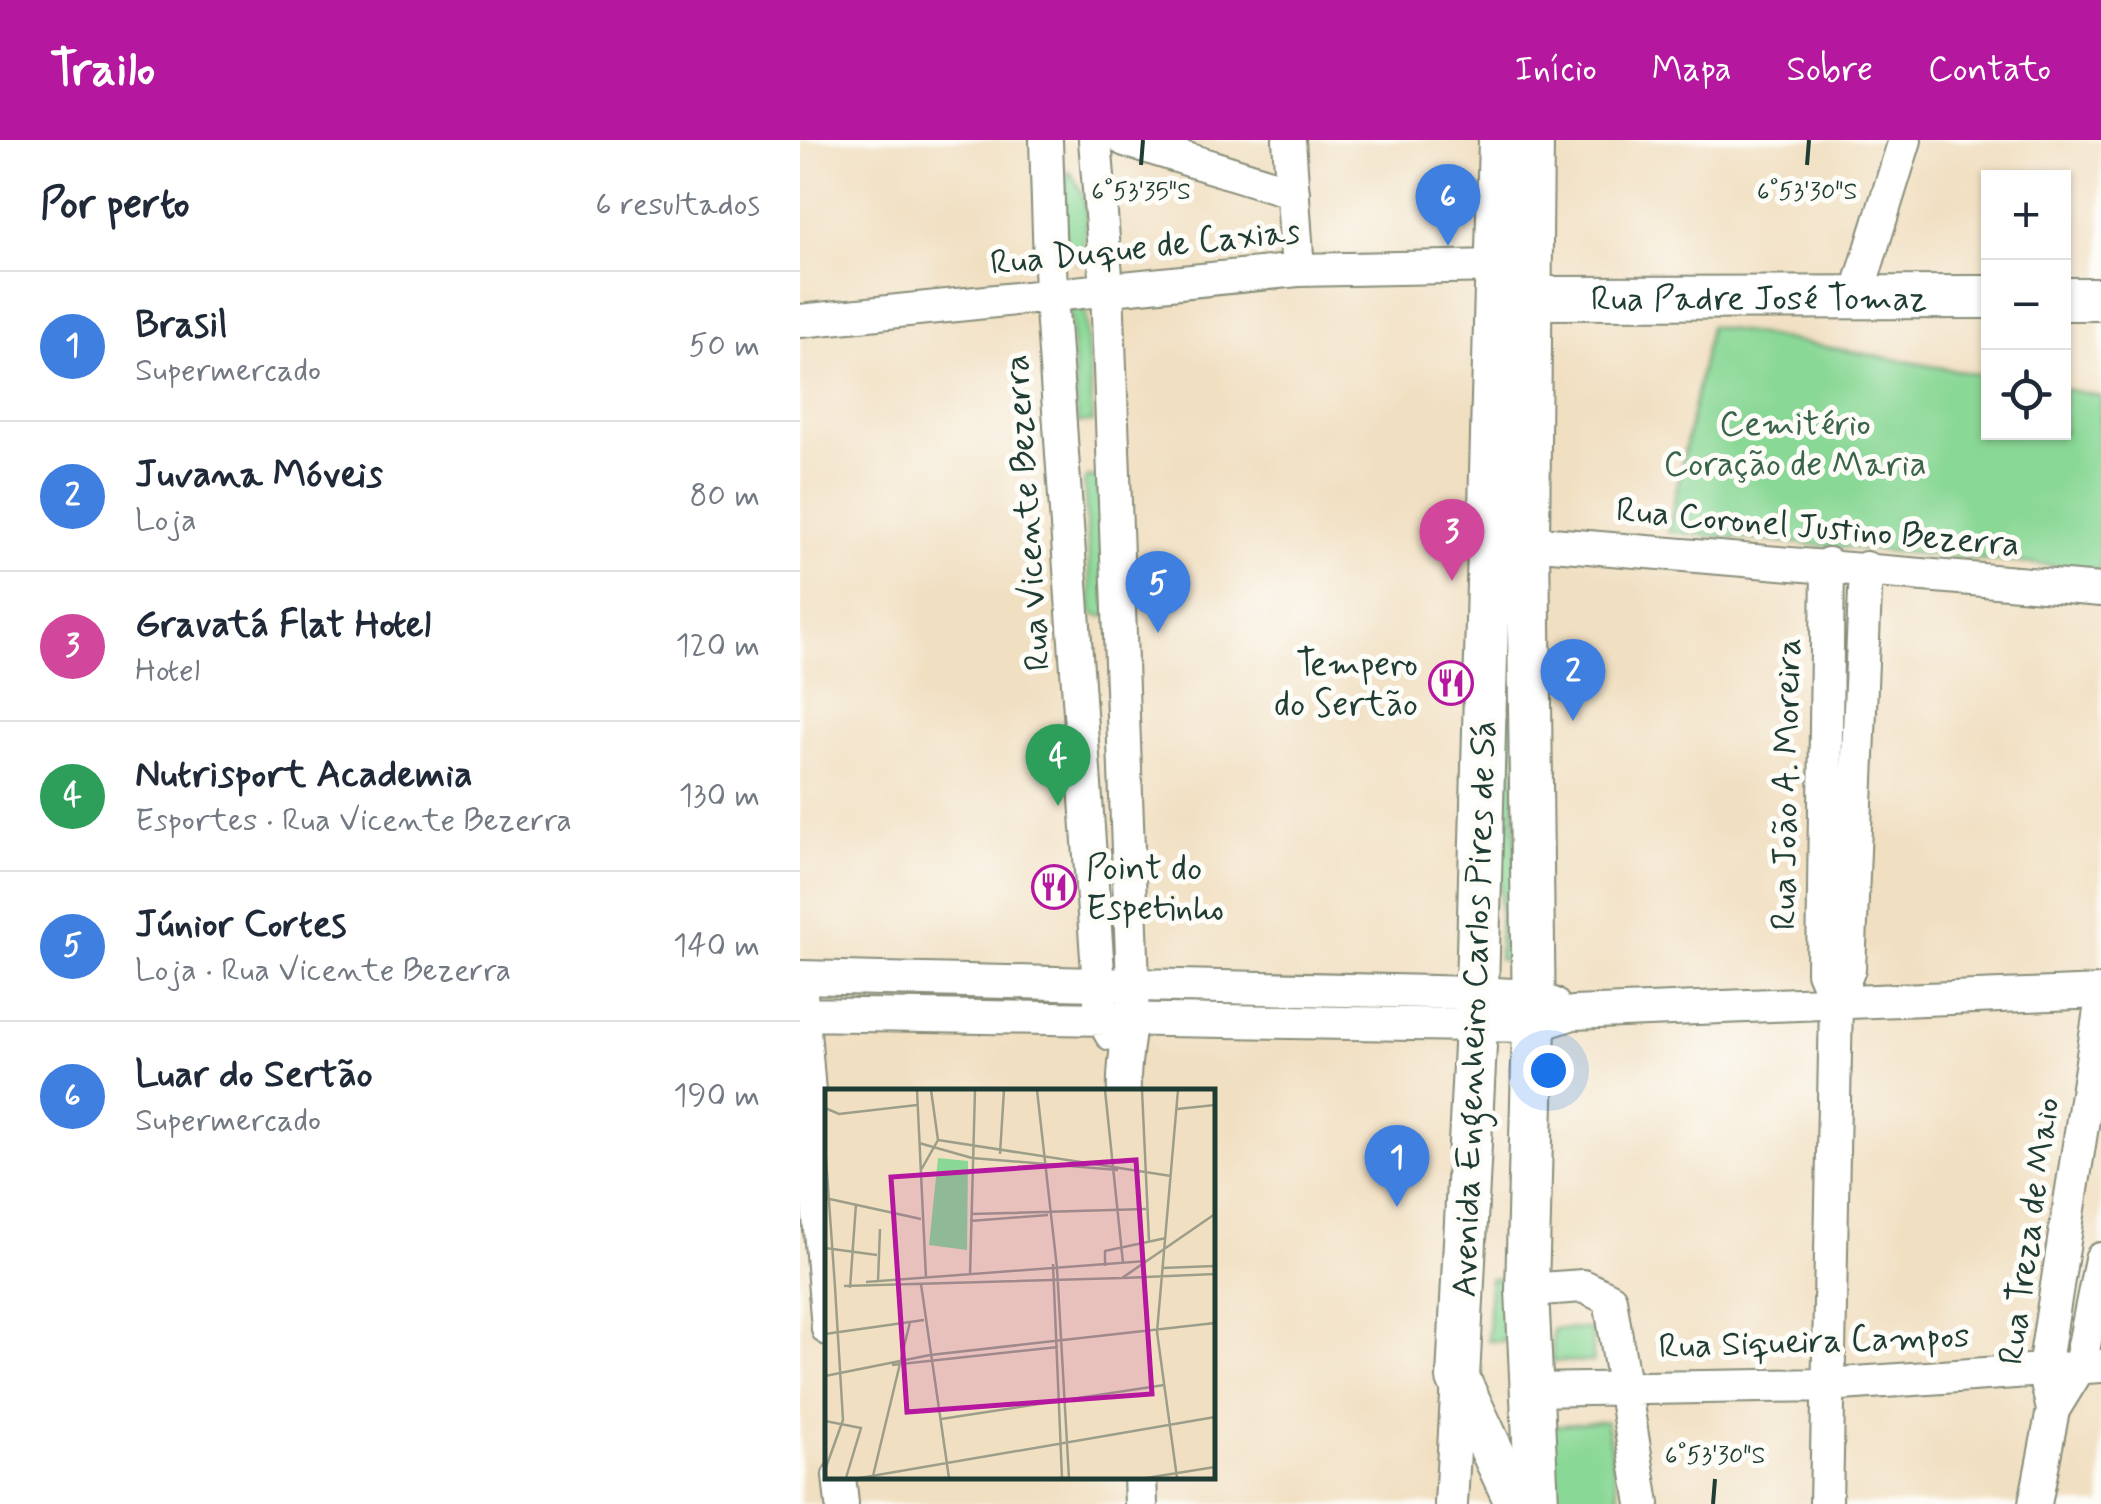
<!DOCTYPE html>
<html lang="pt">
<head>
<meta charset="utf-8">
<style>
  body { margin:0; font-family:Mynerve,sans-serif; background:#f6f6f7; color:#1f2937 }
  .controls { position:absolute; right:30px; top:30px; display:grid; overflow:hidden; border-radius:0px; box-shadow:0 2px 8px #0004 }
  .controls button { width:90px; height:90px; display:grid; place-items:center; padding:0; border:0; border-bottom:2px solid #e0e1e3; background:#fff; color:#1f2937; font:50px sans-serif }
  .you { position:absolute; left:748px; top:930px; width:35px; height:35px; margin:-25px; border:8px solid #fff; border-radius:50%; background:#1a73e8; box-shadow:0 0 0 15px #1a73e833 }
  .badge { display:grid; place-items:center; width:65px; height:65px; border-radius:50%; background:#b5179e; color:#fff; font-size:32px; font-weight:700 }
  .pin { position:absolute; translate:-50% -82px; filter:drop-shadow(0 2px 5px #0008) }
  .pin::after { content:''; position:absolute; top:52px; width:35px; height:30px; background:inherit; clip-path:polygon(0 0,100% 0,50% 100%) }
  .list { margin:0; padding:0; list-style:none }
  h2 { display:flex; justify-content:space-between; align-items:center; height:130px; margin:0; padding:0 40px; font-size:42px }
  h2 small { font-size:32px; font-weight:400; color:#747a83 }
  .list li { display:grid; grid-template-columns:65px 1fr auto; gap:30px; align-items:center; box-sizing:border-box; height:150px; padding:0 40px; border-top:2px solid #e0e1e3 }
  .list b { display:block; font-size:38px; white-space:nowrap }
  .list p { margin:0; font-size:32px; white-space:nowrap; color:#747a83 }
  .list em { font-size:32px; font-style:normal; color:#747a83 }
  .icon { flex:none; width:55px; height:55px; fill:none; stroke:currentColor; stroke-width:2; stroke-linecap:round; stroke-linejoin:round }
  .map { position:relative; flex:none; width:1301px; height:1364px; overflow:hidden }
  header { display:flex; align-items:center; gap:60px; box-sizing:border-box; height:140px; padding:0 50px; background:#b5179e; color:#fff }
  header strong { font-size:48px }
  nav { display:flex; gap:55px; margin-inline-start:auto; font-size:35px }
  main { display:flex }
  aside { flex:1; background:#fff }
  .map>svg:first-child { display:block }
  .green { fill:#8ad896; stroke:#548a65; stroke-width:2.5 }
  .lines { fill:none; stroke-linecap:round; stroke-linejoin:round }
  .minor-casing { stroke:#888e7a; stroke-width:36 }
  .major-casing { stroke:#888e7a; stroke-width:46 }
  .minor { stroke:#fff; stroke-width:32 }
  .major { stroke:#fff; stroke-width:42 }
  .ticks { fill:none; stroke:#1f3d34; stroke-width:4 }
  .labels { text-anchor:middle; stroke-width:10; stroke-linejoin:round; paint-order:stroke }
  .street-label { font-size:35px; fill:#1f3d34; stroke:#fdfcf7 }
  .park-label { font-size:35px; fill:#3a644c; stroke:#fdfcf7 }
  .poi-label { font-size:35px; fill:#1f3d34; stroke:#fdfcf7; text-anchor:end }
  .inset-road { fill:none; stroke:#9d9e89; stroke-width:2.5 }
  .view { fill:#b5179e; fill-opacity:0.15; stroke:#b5179e; stroke-width:5 }
  .inset-edge { fill:none; stroke:#1f3d34; stroke-width:5 }
  .ticks-label { font-size:25px; text-anchor:middle; fill:#1f3d34; stroke:#fdfcf7; stroke-width:10; stroke-linejoin:round; paint-order:stroke }
</style>
</head>
<body>
<header>
<strong>Trailo</strong>
<nav><a>Início</a><a>Mapa</a><a>Sobre</a><a>Contato</a></nav>
</header>
<main>
<aside>
<h2>Por perto<small>6 resultados</small></h2>
<ul class="list">
<li><span class="badge" style="background:#3f7fe0">1</span><div><b>Brasil</b><p>Supermercado</p></div><em>50 m</em></li>
<li><span class="badge" style="background:#3f7fe0">2</span><div><b>Juvana Móveis</b><p>Loja</p></div><em>80 m</em></li>
<li><span class="badge" style="background:#d1479c">3</span><div><b>Gravatá Flat Hotel</b><p>Hotel</p></div><em>120 m</em></li>
<li><span class="badge" style="background:#2e9e5b">4</span><div><b>Nutrisport Academia</b><p>Esportes · Rua Vicente Bezerra</p></div><em>130 m</em></li>
<li><span class="badge" style="background:#3f7fe0">5</span><div><b>Júnior Cortes</b><p>Loja · Rua Vicente Bezerra</p></div><em>140 m</em></li>
<li><span class="badge" style="background:#3f7fe0">6</span><div><b>Luar do Sertão</b><p>Supermercado</p></div><em>190 m</em></li>
</ul>
</aside>
<div class="map">
<svg width="1301" height="1364" viewBox="0 0 1301 1364">
  <rect width="100%" height="100%" fill="#fdfcf7"/>
  <filter id="ink" filterUnits="userSpaceOnUse"><feTurbulence type="fractalNoise" baseFrequency=".01" numOctaves="2"/><feDisplacementMap in="SourceGraphic" scale="20" xChannelSelector="R" yChannelSelector="G"/><feConvolveMatrix kernelMatrix="1 2 1 2 8 2 1 2 1" color-interpolation-filters="sRGB"/></filter>
  <filter id="wash" filterUnits="userSpaceOnUse"><feTurbulence type="fractalNoise" baseFrequency=".0048" numOctaves="4" result="noise"/><feDisplacementMap in="SourceGraphic" scale="40" xChannelSelector="R" yChannelSelector="G"/><feGaussianBlur stdDeviation="2.25" result="paint"/><feColorMatrix in="noise" values="0 0 0 0 0 0 0 0 0 0 0 0 0 0 0 0 0 1.4 0 .05"/><feComposite in="paint" operator="in"/></filter>
  <g filter="url(#wash)">
    <rect width="100%" height="100%" fill="#f1dfc1"/>
    <!-- green -->
    <path class="green" d="M 269,31 C 291,60 290,90 277,123 C 260,92 256,65 269,31 Z
      M 712,161 L 716,823 L 699,819 Z
      M 269,166 L 285,166 L 293,282 L 278,283 Z
      M 910,186 L 1188,236 L 1188,292 L 1264,292 L 1264,249 L 1301,256 L 1301,430 L 868,392 Z
      M 288,337 L 299,339 L 308,474 L 303,477 L 292,474 L 284,341 Z
      M 706,1138 L 705,1201 L 688,1201 L 690,1139 Z
      M 753,1189 L 792,1189 L 793,1222 L 752,1221 Z
      M 806,1281 L 820,1364 L 751,1364 L 751,1286 Z"/>
  </g>
  <g filter="url(#ink)">
    <g class="lines">
      <!-- minor casing -->
      <g class="minor-casing">
        <path id="minor" d="M 246,0 L 251,155 L 301,875 L 311,894
          M 295,0 L 307,148 L 333,843 C 334,881 322,914 324,952
          M 325,0 L 493,52
          M 489,0 L 498,130
          M 1057,155 L 1105,0
          M 0,181 L 498,130 L 698,126
          M 728,402 L 1301,450
          M 1028,424 L 1023,832 L 1036,862
          M 0,837 L 675,853 L 733,856 L 753,864
          M 1,853 L 28,1189
          M 0,874 L 734,886 L 773,873 L 1301,852
          M 727,1150 L 783,1146 L 810,1159 L 843,1364
          M 730,1250 L 1027,1245 L 1301,1226
          M 1253,1270 L 1244,1229 L 1301,864
          M 39,1336 L 42,1364
          M 340,1336 L 341,1364
          M 651,1364 L 658,1238
          M 1026,1364 L 1036,862 L 1049,829 L 1066,428
          M 1235,1364 L 1253,1270 L 1280,1226 L 1301,1119"/>
      </g>
      <!-- major casing -->
      <g class="major-casing">
        <g id="major">
          <path d="M 700,0 L 676,886 L 658,1238 L 717,1364"/>
          <path d="M 732,0 L 728,402 L 734,886 L 727,1150 L 737,1364"/>
          <path id="s1" d="M 731,158 L 1188,157"/>
          <path d="M 1264,159 L 1301,159"/>
        </g>
      </g>
      <!-- minor -->
      <use href="#minor" class="minor"/>
      <!-- major -->
      <use href="#major" class="major"/>
    </g>
  </g>
  <!-- ticks -->
  <path class="ticks" d="M 341,25 L 343,0M 1007,25 L 1009,0M 913,1364 L 915,1339"/>
  <!-- icons -->
  <defs>
    <g id="restaurant-ring" transform="scale(2.25)"><circle r="9.5" fill="#fdfcf7" stroke="#b5179e" stroke-width="1.5"/><path d="M-5-6h1v4h1v-4h1v4h1v-4h1v5L-1.5 .5V6h-2V.5L-5-1ZM5-6V6H3V1.5H1.5Q1.5-4 5-6Z" fill="#b5179e"/></g>
  </defs>
  <g fill-rule="evenodd">
    <use href="#restaurant-ring" x="651" y="543"/>
    <use href="#restaurant-ring" x="254" y="747"/>
  </g>
  <g class="labels">
    <!-- street labels -->
    <g class="street-label">
      <text transform="translate(345 106) rotate(-6)" y="12">Rua Duque de Caxias</text>
      <text dy="12" stroke="none"><textPath href="#s1" startOffset="228">Rua Padre José Tomaz</textPath></text>
      <text transform="translate(226 373) rotate(-94)" y="12">Rua Vicente Bezerra</text>
      <text transform="translate(1018 386) rotate(5)" y="12">Rua Coronel Justino Bezerra</text>
      <text transform="translate(985 644) rotate(-89)" y="12">Rua João A. Moreira</text>
      <text transform="translate(673 869) rotate(-88)" y="12">Avenida Engenheiro Carlos Pires de Sá</text>
      <text transform="translate(1228 1091) rotate(-82)" y="12">Rua Treza de Maio</text>
      <text transform="translate(1014 1200) rotate(-2)" y="12">Rua Siqueira Campos</text>
    </g>
    <!-- park labels -->
    <g class="park-label">
      <text x="995" y="295">Cemitério<tspan x="995" dy="40">Coração de Maria</tspan></text>
    </g>
    <!-- poi labels -->
    <g class="poi-label">
      <text x="618" y="535">Tempero<tspan x="618" dy="40">do Sertão</tspan></text>
      <text x="286" y="739" text-anchor="start">Point do<tspan x="286" dy="40">Espetinho</tspan></text>
    </g>
  </g>
  <!-- overview -->
  <g transform="translate(25 949)">
    <rect width="390" height="390" fill="#f1dfc1"/>
    <path d="M 113,69 L 143,72 L 142,161 L 104,156 Z" fill="#8ad896"/>
    <path class="inset-road" d="M 92,1 L 101,189M 212,1 L 232,179 L 244,389M 280,1 L 298,174M 317,1 L 324,152M 0,19 L 14,25 L 92,16M 352,20 L 390,16M 113,51 L 346,87M 94,54 L 147,69 L 293,81M 0,55 L 10,198M 175,65 L 179,1M 96,81 L 113,51 L 106,1M 0,109 L 96,130M 146,125 L 321,120M 145,132 L 223,126M 0,159 L 52,166M 228,175 L 237,389M 280,177 L 280,162 L 341,149M 337,179 L 390,177M 145,186 L 150,1M 298,189 L 390,185M 53,192 L 55,140M 41,193 L 321,172M 96,195 L 124,389M 19,197 L 297,189 L 390,125M 25,199 L 31,115M 0,245 L 99,231M 67,276 L 233,258M 0,287 L 105,266 L 390,234M 116,330 L 339,296M 0,332 L 36,339 L 21,389M 0,381 L 18,331 L 10,198M 48,387 L 85,233M 35,389 L 390,328M 321,389 L 390,378M 352,389 L 332,243 L 353,1"/>
    <path class="view" d="M 311,71 L 327,305 L 82,323 L 66,88 Z"/>
    <rect width="390" height="390" class="inset-edge"/>
  </g>
  <g class="ticks-label">
    <text x="341" y="59">6°53'35"S</text>
    <text x="1007" y="59">6°53'30"S</text>
    <text x="915" y="1323">6°53'30"S</text>
  </g>
</svg>
<div class="controls">
<button>+</button>
<button>−</button>
<button><svg class="icon" aria-label="locate" viewBox="0 0 24 24"><circle cx="12" cy="12" r="6"/><path d="M12 2v4M12 18v4M2 12h4M18 12h4"/></svg></button>
</div>
<div class="you"></div>
<div class="pin badge" style="left:597px;top:1067px;background:#3f7fe0">1</div>
<div class="pin badge" style="left:773px;top:581px;background:#3f7fe0">2</div>
<div class="pin badge" style="left:652px;top:441px;background:#d1479c">3</div>
<div class="pin badge" style="left:258px;top:666px;background:#2e9e5b">4</div>
<div class="pin badge" style="left:358px;top:493px;background:#3f7fe0">5</div>
<div class="pin badge" style="left:648px;top:106px;background:#3f7fe0">6</div>
</div>
</main>
</body>
</html>
